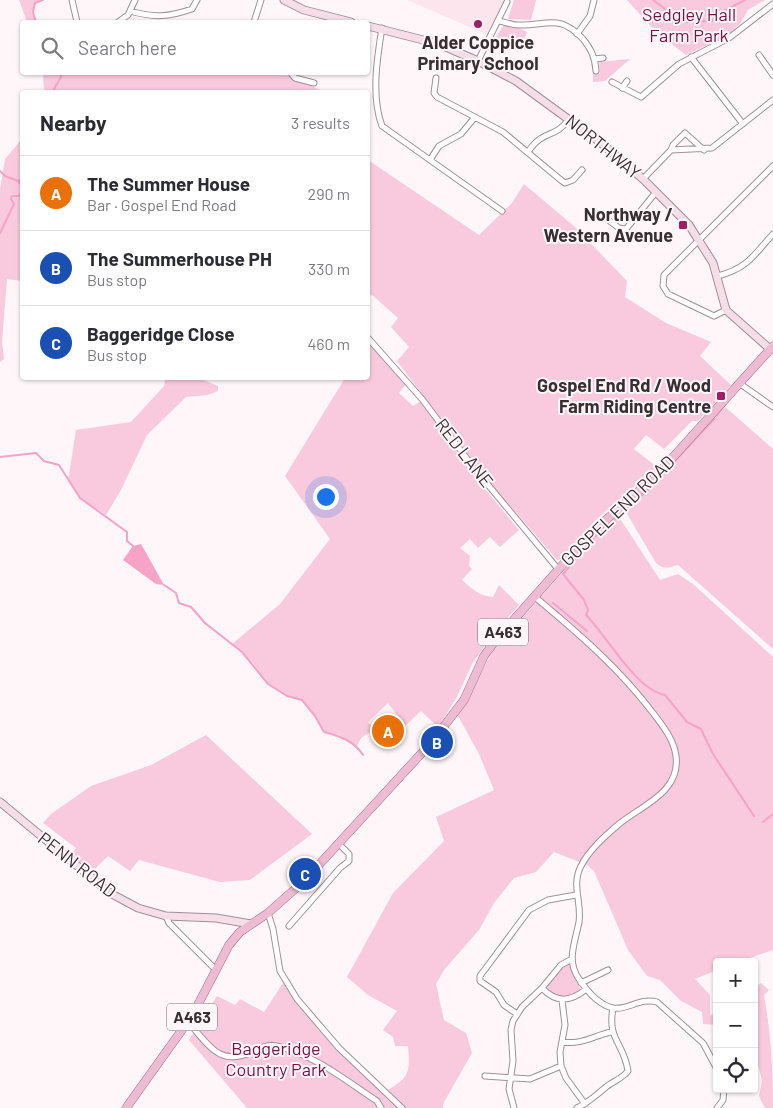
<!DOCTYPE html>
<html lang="en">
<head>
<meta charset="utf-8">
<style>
  body { margin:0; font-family:Barlow,sans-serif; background:#f7f7f7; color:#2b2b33 }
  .controls { position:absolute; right:15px; bottom:15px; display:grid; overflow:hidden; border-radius:5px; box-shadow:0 1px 4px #0004 }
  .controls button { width:45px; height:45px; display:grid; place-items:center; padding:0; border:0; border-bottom:1px solid #e1e1e2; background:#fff; color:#2b2b33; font:25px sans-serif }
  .you { position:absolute; left:325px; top:496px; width:18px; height:18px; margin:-12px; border:4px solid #fff; border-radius:50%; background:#1a73e8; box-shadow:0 0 0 8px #1a73e833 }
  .badge { display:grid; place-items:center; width:32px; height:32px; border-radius:50%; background:#a31c68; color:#fff; font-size:16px; font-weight:700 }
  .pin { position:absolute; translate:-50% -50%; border:2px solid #fff; box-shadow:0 1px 5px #0006 }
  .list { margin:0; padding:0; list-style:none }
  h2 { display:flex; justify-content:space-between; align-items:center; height:65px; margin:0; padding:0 20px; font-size:21px }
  h2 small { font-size:16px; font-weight:400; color:#7c7c81 }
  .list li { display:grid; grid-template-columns:32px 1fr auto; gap:15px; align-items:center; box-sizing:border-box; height:75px; padding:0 20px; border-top:1px solid #e1e1e2 }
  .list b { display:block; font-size:19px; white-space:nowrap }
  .list p { margin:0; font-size:16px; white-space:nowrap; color:#7c7c81 }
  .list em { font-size:16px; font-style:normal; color:#7c7c81 }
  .icon { flex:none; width:28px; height:28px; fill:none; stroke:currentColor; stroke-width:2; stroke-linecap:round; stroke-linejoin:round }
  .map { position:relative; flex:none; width:773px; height:1108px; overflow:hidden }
  .search { position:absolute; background:#fff; box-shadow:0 1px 4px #0004; left:20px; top:20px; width:350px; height:55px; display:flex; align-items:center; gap:12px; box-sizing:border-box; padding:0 18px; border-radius:5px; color:#7c7c81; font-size:19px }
  .panel { position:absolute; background:#fff; box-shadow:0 1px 4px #0004; left:20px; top:90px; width:350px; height:290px; border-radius:5px }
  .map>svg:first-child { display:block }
  .built { fill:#fde5ee }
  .green { fill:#f9cadd }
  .water { fill:#f7a2c7 }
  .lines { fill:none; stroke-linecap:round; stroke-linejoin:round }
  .stream { stroke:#f7a2c7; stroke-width:2 }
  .street-casing { stroke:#a28f97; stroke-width:7 }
  .secondary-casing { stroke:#a28f97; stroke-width:9 }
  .primary-casing { stroke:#a66e86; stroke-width:9 }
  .street { stroke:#fff; stroke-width:5 }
  .secondary { stroke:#f6dee8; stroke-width:7 }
  .primary { stroke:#eebcd2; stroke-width:8 }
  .poi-dot { fill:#a31c68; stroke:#fff6f9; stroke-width:2 }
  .labels { text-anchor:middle; stroke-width:4; stroke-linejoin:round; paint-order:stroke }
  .shield { fill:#fff6f9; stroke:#736b6e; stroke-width:1 }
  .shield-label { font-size:16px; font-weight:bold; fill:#372f32 }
  .park-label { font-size:18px; fill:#731148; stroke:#fff6f9 }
  .poi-label { font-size:18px; font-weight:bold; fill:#372f32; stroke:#fff6f9; text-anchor:end }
  .street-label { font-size:18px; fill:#372f32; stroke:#fff6f9 }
</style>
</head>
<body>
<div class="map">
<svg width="773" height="1108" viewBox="0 0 773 1108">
  <rect width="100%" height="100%" fill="#fff6f9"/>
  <!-- built -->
  <path class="built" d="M 407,0 L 505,0 L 488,35 Z"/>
  <!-- green -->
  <path class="green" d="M 19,0 L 42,0 L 36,3 L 33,12 L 36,22 L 27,22 Z
    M 514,0 L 536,0 L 531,20 L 508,19 Z
    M 627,0 L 765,0 L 748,10 L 741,22 L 730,34 L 686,55 L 657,33 Z
    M 503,26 L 519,28 L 527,32 L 519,52 L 495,39 Z
    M 630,59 L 605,81 L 593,82 L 593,74 L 600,74 L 599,62 Z
    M 43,73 L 285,73 L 290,77 L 323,91 L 334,92 L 44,92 Z
    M 22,139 L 22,281 L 7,279 L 2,342 L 4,359 L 0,362 L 0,189 L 5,159 Z
    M 368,160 L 479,235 L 512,203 L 524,184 L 575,227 L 627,281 L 625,297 L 666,323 L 711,342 L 700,356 L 731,385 L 698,421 L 692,421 L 664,449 L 646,435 L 634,449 L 657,467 L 599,517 L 558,561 L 475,465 L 397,361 L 409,347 L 391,327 L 398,318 L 372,295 L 368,296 Z
    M 368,343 L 372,345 L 406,384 L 399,393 L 413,406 L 421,401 L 470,471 L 519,530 L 500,547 L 490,537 L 478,548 L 470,539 L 460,548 L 470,556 L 469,566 L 472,569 L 462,580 C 472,589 479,596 493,597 L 499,585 L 519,605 L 490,638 L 472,664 L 457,697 L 438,727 L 421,711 L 405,726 L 388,703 L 368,722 L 375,729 L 361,738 L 357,746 L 339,735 L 324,732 L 315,716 L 302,700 L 287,696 L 268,684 L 253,663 L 232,644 L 280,604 L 330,539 L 285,476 L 345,378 L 368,378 Z
    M 165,378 L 199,378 L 218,386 L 218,391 L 208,395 L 186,397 L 147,435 L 121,490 L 106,515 L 80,498 L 68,481 L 76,430 L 131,422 L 164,386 Z
    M 724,406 L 773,449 L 773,649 L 678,565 C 668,568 664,570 656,563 L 626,512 L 652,487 Z
    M 619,517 L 660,580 L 678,574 L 693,584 L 773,657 L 773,950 L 738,962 L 717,962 L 717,970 L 695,979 L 710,995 L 710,1015 L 717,1013 L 717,1025 L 703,1024 L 702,1012 L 681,1001 L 660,980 L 647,976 L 628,950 L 594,871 L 587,865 L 554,852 L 536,872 L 514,878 L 494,903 L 479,930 L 444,970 L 436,984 L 444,1020 L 466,1033 L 472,1053 L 444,1102 L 443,1108 L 405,1108 L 388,1090 C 410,1077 410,1071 408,1046 L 395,1046 L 393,1037 L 383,1030 L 397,1011 L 368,995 L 347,977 L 393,893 L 444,841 L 436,817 L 494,790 L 479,754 L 457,714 L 494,650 L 562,573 L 608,525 Z
    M 206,735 L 312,834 L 250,880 L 220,882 L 139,860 L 130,871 L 108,856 L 91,873 L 70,857 L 76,848 L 43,823 L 51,814 L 91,786 L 151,765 Z
    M 567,964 L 570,965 L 580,989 C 572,999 557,998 548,990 L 548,984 Z
    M 283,983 L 337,1050 L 401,1108 L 247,1108 L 189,1040 L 217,996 L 235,1005 L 240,999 L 264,1012 Z
    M 761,983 L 769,990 L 764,995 C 771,1033 773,1070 773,1108 L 765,1108 L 759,1096 L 762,1081 L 759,1068 L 754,1059 L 754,988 Z"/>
  <!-- water -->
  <path class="water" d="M 141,544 L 164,585 L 156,584 L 123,560 L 133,546 Z"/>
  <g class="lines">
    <!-- stream -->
    <path class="stream" d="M 653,0 L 664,8 L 667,14 L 677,22 L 712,21 L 718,14 L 745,0
      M 36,22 L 33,12 L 35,3 L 43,0
      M 58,92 L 54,89 L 61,77 L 60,72
      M 0,171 L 5,176 L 18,181
      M 22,179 L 18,181 L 22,187
      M 0,233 L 14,204 L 11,199 L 12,196 L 19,196 L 22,192
      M 717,415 L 726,403
      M 0,457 L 36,453 L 44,461 L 59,465 L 80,498 L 127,532 L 127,541 L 133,546
      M 624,510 L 644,494 L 714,419
      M 620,515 L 595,537 L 563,574 L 584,600 L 588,610 L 586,615 C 607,636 636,690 665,695 L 687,722 L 701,729 L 713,754 L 754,816
      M 164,585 L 176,593 L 179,603 L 191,607 L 205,623 L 242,652 L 268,684 L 287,696 L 302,700 L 315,716 L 324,732 C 340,736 354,741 363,755
      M 553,603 L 587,631
      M 763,822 L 773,814"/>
    <!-- street casing -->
    <g class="street-casing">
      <path id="street" d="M 72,0 L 77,22
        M 130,11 C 154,18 169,17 192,9 L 197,0
        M 499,21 C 505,22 512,25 518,25 C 547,26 559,13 583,39 C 591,49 595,57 596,71
        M 118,22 L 128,15 L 135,0
        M 254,22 L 261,0
        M 382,28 C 377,58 371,97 382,126 L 502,211
        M 577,34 L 590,16 L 594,0
        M 759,55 L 773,75
        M 691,57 L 743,124
        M 595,59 L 603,58
        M 478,61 L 507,2
        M 290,72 L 295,78 L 314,83
        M 436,78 L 434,93 L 437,97 L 503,132 L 562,181 L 565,183 L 573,180 L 582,170
        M 612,82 L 641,97 L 679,64 L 729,38 L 773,4
        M 622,88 L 627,81
        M 671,150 L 673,145 L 685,133 L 704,150
        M 528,152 C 543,129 555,139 569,119
        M 430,160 L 439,146 L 461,134 L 475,117
        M 643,179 L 671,150 L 712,148 L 773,100
        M 607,219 L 619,228 L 626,229 L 656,192
        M 718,276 C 748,268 753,256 773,234
        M 726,310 L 714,316 L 668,294 L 663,286 L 664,275 L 773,166
        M 368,338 L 422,399 L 474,468 L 558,569
        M 739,383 L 773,407
        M 535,597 C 578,633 619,668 653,713 C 663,726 674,740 676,756 C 681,792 641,806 619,824 C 605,836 589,850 581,866 C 571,885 582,902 579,922 C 575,943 566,960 579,979 C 587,991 599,1005 613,1008 C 628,1011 639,997 657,1002 L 703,1043 L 717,1069
        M 268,913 L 273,929 L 280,971 L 297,999 L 339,1048 L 402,1108
        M 166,916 L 169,923 L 216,970
        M 289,926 L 340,868 L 349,861 L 349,854 L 338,843
        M 581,983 L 608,970
        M 542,988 C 556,1003 570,1002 585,990
        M 562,1000 L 565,1025 L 560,1052 L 561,1066 L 566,1078 L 585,1104
        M 517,1014 L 504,1005 L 496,992 L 480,981 L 480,976 L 529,910 L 548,900 L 576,895
        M 188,1022 C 209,1045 219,1067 252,1052 C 260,1048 268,1044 277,1046 C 315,1055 345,1080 377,1101 L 381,1108
        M 562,1042 C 582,1045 593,1036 611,1032
        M 485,1076 L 530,1079 L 561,1066
        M 514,1108 L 509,1089 L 513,1061 L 511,1030 L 513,1021 L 522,1007 L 542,988 L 561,965 L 572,959
        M 577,1108 C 591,1101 594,1097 606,1087 C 613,1081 622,1079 628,1071 C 624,1043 607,1040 613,1008
        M 717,1108 L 723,1100 L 724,1089"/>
    </g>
    <!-- secondary casing -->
    <g class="secondary-casing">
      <path id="secondary" d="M 284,0 L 304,10 L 351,22
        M 368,26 L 439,44 L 478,61 L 516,81 L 601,143 L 643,179 L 689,225 L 713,263 L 726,310 L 770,349
        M 0,802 L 110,893 L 138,908 L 166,916 L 216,918 L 251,924"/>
    </g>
    <!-- primary casing -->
    <g class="primary-casing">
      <path id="primary" d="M 126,1108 L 192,1016 L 229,945 L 240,932 L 268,913 L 304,881 L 431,743 L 464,700 L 484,656 L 495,641 L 590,534 L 658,474 L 773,346"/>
    </g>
    <!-- street -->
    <use href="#street" class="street"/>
    <!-- secondary -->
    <use href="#secondary" class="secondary"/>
    <!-- primary -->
    <use href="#primary" class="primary"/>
  </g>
  <!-- markers -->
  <g class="poi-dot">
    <circle cx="478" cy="24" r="5"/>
    <rect x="678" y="220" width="10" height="10" rx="2.5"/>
    <rect x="716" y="391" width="10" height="10" rx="2.5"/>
  </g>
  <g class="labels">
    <!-- shield labels -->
    <g class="shield">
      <rect x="478" y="618.5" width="50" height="27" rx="4"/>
      <rect x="167" y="1003.5" width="50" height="27" rx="4"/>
    </g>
    <g class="shield-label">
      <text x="503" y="638">A463</text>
      <text x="192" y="1023">A463</text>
    </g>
    <!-- park labels -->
    <g class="park-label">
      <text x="689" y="21">Sedgley Hall<tspan x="689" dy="21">Farm Park</tspan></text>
      <text x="276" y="1055">Baggeridge<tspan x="276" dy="21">Country Park</tspan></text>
    </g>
    <!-- poi labels -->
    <g class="poi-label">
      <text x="478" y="49" text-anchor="middle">Alder Coppice<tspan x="478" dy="21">Primary School</tspan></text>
      <text x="673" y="221">Northway /<tspan x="673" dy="21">Western Avenue</tspan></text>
      <text x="711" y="392">Gospel End Rd / Wood<tspan x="711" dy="21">Farm Riding Centre</tspan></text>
    </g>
    <!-- street labels -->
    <g class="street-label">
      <text transform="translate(603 147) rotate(39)" y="6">NORTHWAY</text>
      <text transform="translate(464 453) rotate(52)" y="6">RED LANE</text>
      <text transform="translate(618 511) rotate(-44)" y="6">GOSPEL END ROAD</text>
      <text transform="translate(77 865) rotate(38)" y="6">PENN ROAD</text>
    </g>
  </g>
</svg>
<div class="controls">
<button>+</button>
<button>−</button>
<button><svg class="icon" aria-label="locate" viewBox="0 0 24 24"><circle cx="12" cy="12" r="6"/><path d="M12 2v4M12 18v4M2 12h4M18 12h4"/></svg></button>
</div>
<div class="you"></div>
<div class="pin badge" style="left:388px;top:731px;background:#e8710a">A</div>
<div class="pin badge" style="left:437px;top:742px;background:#1a4fb4">B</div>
<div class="pin badge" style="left:305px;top:874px;background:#1a4fb4">C</div>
<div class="search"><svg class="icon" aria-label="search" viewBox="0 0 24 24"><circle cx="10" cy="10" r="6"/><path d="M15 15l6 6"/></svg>Search here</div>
<section class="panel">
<h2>Nearby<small>3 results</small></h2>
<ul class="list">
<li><span class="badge" style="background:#e8710a">A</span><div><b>The Summer House</b><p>Bar · Gospel End Road</p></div><em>290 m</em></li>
<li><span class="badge" style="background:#1a4fb4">B</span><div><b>The Summerhouse PH</b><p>Bus stop</p></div><em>330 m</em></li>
<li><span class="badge" style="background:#1a4fb4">C</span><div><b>Baggeridge Close</b><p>Bus stop</p></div><em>460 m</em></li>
</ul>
</section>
</div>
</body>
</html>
